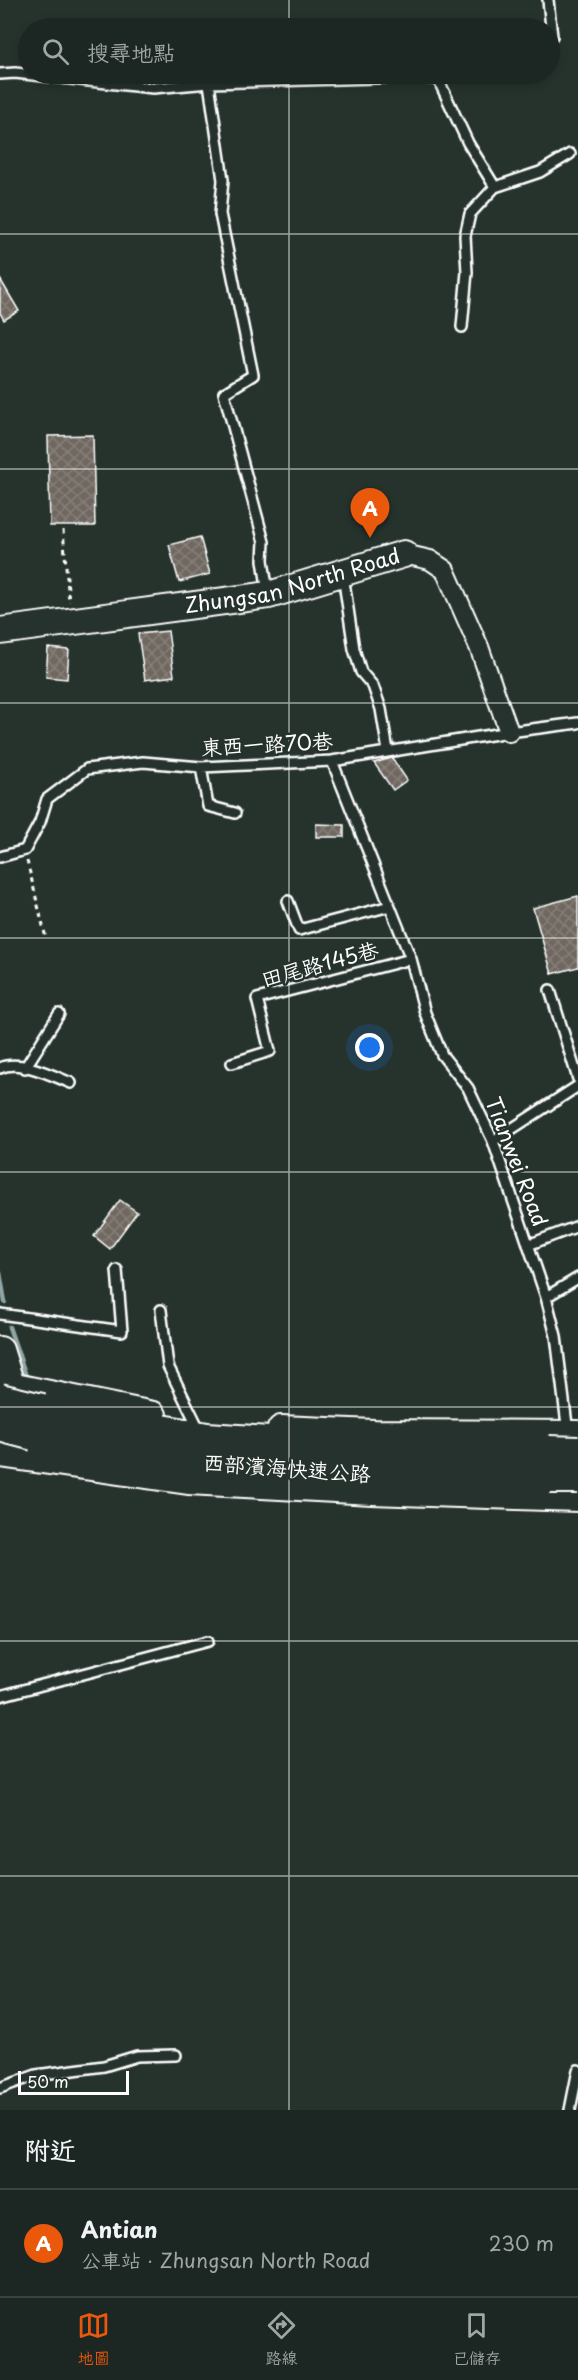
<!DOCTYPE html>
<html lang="zh-TW">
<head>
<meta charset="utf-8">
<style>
  body { margin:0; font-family:"Playpen Sans","LXGW WenKai TC",sans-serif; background:#252e2a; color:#f1f3f6 }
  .scale { position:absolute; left:18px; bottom:15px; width:111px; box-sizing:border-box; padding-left:6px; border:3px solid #fff; border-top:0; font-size:16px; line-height:21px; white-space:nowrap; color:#fff; -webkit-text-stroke:4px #26332d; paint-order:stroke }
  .you { position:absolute; left:370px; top:1048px; width:21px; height:21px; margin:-15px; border:4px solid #fff; border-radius:50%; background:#1a73e8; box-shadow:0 0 0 9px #1a73e833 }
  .badge { display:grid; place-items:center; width:39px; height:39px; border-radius:50%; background:#ea580c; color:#fff; font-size:20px; font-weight:700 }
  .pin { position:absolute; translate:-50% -50px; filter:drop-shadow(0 2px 3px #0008) }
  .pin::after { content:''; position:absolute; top:32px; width:21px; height:18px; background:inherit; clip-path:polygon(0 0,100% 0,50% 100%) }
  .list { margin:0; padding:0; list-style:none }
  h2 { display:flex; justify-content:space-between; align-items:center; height:78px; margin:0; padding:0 24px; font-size:26px }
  h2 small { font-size:20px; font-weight:400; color:#a0a5a5 }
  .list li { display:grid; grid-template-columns:39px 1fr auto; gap:18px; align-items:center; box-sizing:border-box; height:108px; padding:0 24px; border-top:2px solid #3a4340 }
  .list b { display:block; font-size:22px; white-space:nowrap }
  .list p { margin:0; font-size:20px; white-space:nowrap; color:#a0a5a5 }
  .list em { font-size:20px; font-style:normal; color:#a0a5a5 }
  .icon { flex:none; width:33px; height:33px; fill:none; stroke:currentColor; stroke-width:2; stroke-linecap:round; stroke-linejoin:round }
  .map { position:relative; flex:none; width:578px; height:2110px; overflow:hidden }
  .search { position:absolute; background:#1c2622; box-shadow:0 3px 9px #0003; left:18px; right:18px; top:18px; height:66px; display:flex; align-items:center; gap:15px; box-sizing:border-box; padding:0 21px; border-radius:33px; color:#a0a5a5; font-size:22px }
  .sheet { height:186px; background:#1c2622 }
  nav { display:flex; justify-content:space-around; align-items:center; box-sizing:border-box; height:84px; border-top:2px solid #3a4340; background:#1c2622; font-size:16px; color:#a0a5a5 }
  nav a { display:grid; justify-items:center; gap:3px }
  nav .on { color:#ea580c }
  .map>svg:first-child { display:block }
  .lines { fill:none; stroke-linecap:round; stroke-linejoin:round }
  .stream { stroke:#91a7a6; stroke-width:4.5 }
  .building { fill:url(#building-cross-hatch); stroke:#fff; stroke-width:1.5 }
  .lane-casing { stroke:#fff; stroke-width:14 }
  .street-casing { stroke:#fff; stroke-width:22 }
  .secondary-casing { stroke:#fff; stroke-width:30 }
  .highway-casing { stroke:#fff; stroke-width:36 }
  .path { stroke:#fff; stroke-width:3; stroke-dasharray:4.5 4.5; stroke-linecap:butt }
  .lane { stroke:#26332d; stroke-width:9 }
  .street { stroke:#26332d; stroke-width:18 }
  .secondary { stroke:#26332d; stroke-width:26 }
  .highway { stroke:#26332d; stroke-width:32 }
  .highway-bridge-casing { stroke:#fff; stroke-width:36; stroke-linecap:butt }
  .highway-bridge { stroke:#26332d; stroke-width:32 }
  .grid { fill:none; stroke:#fff; stroke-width:1.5; stroke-opacity:0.55 }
  .labels { text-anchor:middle; stroke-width:5; stroke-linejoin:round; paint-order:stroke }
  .street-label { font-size:21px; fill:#fff; stroke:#26332d }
</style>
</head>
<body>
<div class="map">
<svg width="578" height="2110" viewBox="0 0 578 2110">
  <defs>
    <pattern id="building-cross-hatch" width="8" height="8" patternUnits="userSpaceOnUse" patternTransform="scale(1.5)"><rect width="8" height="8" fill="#706860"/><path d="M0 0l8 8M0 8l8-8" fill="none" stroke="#857f78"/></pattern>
  </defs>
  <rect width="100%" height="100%" fill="#26332d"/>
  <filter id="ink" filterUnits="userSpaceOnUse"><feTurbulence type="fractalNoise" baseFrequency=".0167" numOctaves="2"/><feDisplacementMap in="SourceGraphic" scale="12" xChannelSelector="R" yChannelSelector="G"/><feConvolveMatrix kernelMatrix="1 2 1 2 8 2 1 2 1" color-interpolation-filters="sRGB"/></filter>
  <g filter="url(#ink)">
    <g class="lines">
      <!-- stream -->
      <path class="stream" d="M 0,1273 L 5,1302
        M 9,1327 L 27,1379"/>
    </g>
    <!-- building -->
    <path class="building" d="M 0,279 L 19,311 L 4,320 L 0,313 Z
      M 93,435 L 95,526 L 50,526 L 48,436 Z
      M 200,537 L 210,574 L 179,582 L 169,545 Z
      M 168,631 L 174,676 L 145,680 L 138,634 Z
      M 48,648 L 69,650 L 67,679 L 46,677 Z
      M 392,758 L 407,780 L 393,790 L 374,763 Z
      M 316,824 L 344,825 L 344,837 L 316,837 Z
      M 578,896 L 578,967 L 552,974 L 533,908 Z
      M 120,1200 L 137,1212 L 110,1249 L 94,1236 Z"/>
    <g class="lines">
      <!-- lane casing -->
      <g class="lane-casing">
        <path id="lane" d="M 548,0 L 552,36 L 550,37
          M 0,74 L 15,73 L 153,88 L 209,83 L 411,77 L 438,79 L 454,74
          M 438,79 L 468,143 L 495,187
          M 209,83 L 223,180 L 220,214 L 253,375 L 224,393 L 264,542 L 263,560 L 268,593
          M 462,327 L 467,272 L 465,236 L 470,214 L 495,187 L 540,172 L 570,154
          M 343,575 L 354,649 L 361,672 L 373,686 L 381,709 L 388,751
          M 332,761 L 411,959 L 425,1013 L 442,1055 L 468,1088 L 493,1141 L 546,1297 L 556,1336 L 568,1433
          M 201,767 L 208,806 L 235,813
          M 0,857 L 25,850 L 40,822 L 47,799 L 87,769 L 143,762 L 201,767 L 332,761 L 509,732 L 578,723
          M 288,901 L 299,930 L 390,906
          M 550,990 L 578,1079
          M 232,1063 L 270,1051 L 257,999 L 411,959
          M 0,1068 C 20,1059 51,1075 71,1083
          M 25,1068 L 59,1014
          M 493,1141 L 578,1086
          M 528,1245 L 578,1226
          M 546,1297 L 578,1278
          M 161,1310 L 168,1366 L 197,1425
          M 0,1314 L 122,1331 L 117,1270
          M 0,1696 L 208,1641
          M 0,2088 L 36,2075 L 104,2066 L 137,2056 L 176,2055
          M 570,2110 L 578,2070"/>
      </g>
      <!-- street casing -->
      <g class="street-casing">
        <path id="street" d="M 404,554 L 430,560 L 445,570 L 479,647 L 509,732"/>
      </g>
      <!-- secondary casing -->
      <g class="secondary-casing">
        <g id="secondary">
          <path id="s1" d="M 0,631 L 269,595 L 404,554"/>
          <path d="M 0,1350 L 11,1385 L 10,1398"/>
          <path d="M 0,1384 L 153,1415"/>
          <path d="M 281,1429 L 374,1433 L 578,1434"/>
          <path d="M 0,1454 L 188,1481 L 372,1491 L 578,1498"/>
        </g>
      </g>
      <!-- highway casing -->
      <g class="highway-casing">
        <path id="highway" d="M 42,1410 L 207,1439 L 378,1450 L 549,1452
          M 34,1434 L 200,1464 L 384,1475 L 550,1477"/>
      </g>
      <!-- path -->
      <path class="path" d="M 63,530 L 69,602
        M 27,861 L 46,938"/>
      <!-- lane -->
      <use href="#lane" class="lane"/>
      <!-- street -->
      <use href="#street" class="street"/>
      <!-- secondary -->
      <use href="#secondary" class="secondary"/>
      <!-- highway -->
      <use href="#highway" class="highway"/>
      <!-- highway-bridge casing -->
      <g class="highway-bridge-casing">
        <path id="highway-bridge" d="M 0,1400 L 42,1410
          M 0,1425 L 34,1434
          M 549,1452 L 578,1453
          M 550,1477 L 578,1477"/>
      </g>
      <!-- highway-bridge -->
      <use href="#highway-bridge" class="highway-bridge"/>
    </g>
  </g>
  <!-- grid -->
  <path class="grid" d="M 289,0 L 289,28M 289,74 L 289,2110M 0,234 L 578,234M 0,469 L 578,469M 0,703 L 578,703M 0,938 L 578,938M 0,1172 L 578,1172M 0,1407 L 578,1407M 0,1641 L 578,1641M 0,1876 L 578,1876"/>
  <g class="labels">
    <!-- street labels -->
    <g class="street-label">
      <text dy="7" stroke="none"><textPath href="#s1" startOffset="297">Zhungsan North Road</textPath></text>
      <text transform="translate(267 745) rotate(-3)" y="7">東西一路70巷</text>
      <text transform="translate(320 965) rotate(-15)" y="7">田尾路145巷</text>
      <text transform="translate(516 1162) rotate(69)" y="7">Tianwei Road</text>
      <text transform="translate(287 1469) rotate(4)" y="7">西部濱海快速公路</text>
    </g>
  </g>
</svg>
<div class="scale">50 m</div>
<div class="you"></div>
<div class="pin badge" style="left:370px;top:538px">A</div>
<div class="search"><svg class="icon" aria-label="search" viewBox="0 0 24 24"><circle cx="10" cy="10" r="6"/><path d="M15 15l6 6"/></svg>搜尋地點</div>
</div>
<section class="sheet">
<h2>附近<small></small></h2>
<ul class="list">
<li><span class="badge">A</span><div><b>Antian</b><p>公車站 · Zhungsan North Road</p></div><em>230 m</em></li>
</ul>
</section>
<nav>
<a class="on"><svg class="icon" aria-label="map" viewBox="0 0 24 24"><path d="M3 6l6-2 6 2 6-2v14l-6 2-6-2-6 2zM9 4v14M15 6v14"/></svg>地圖</a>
<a><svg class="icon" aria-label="directions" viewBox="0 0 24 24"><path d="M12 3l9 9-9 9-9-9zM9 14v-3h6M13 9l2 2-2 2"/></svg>路線</a>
<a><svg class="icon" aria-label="saved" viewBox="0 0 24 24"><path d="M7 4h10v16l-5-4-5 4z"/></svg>已儲存</a>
</nav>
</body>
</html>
